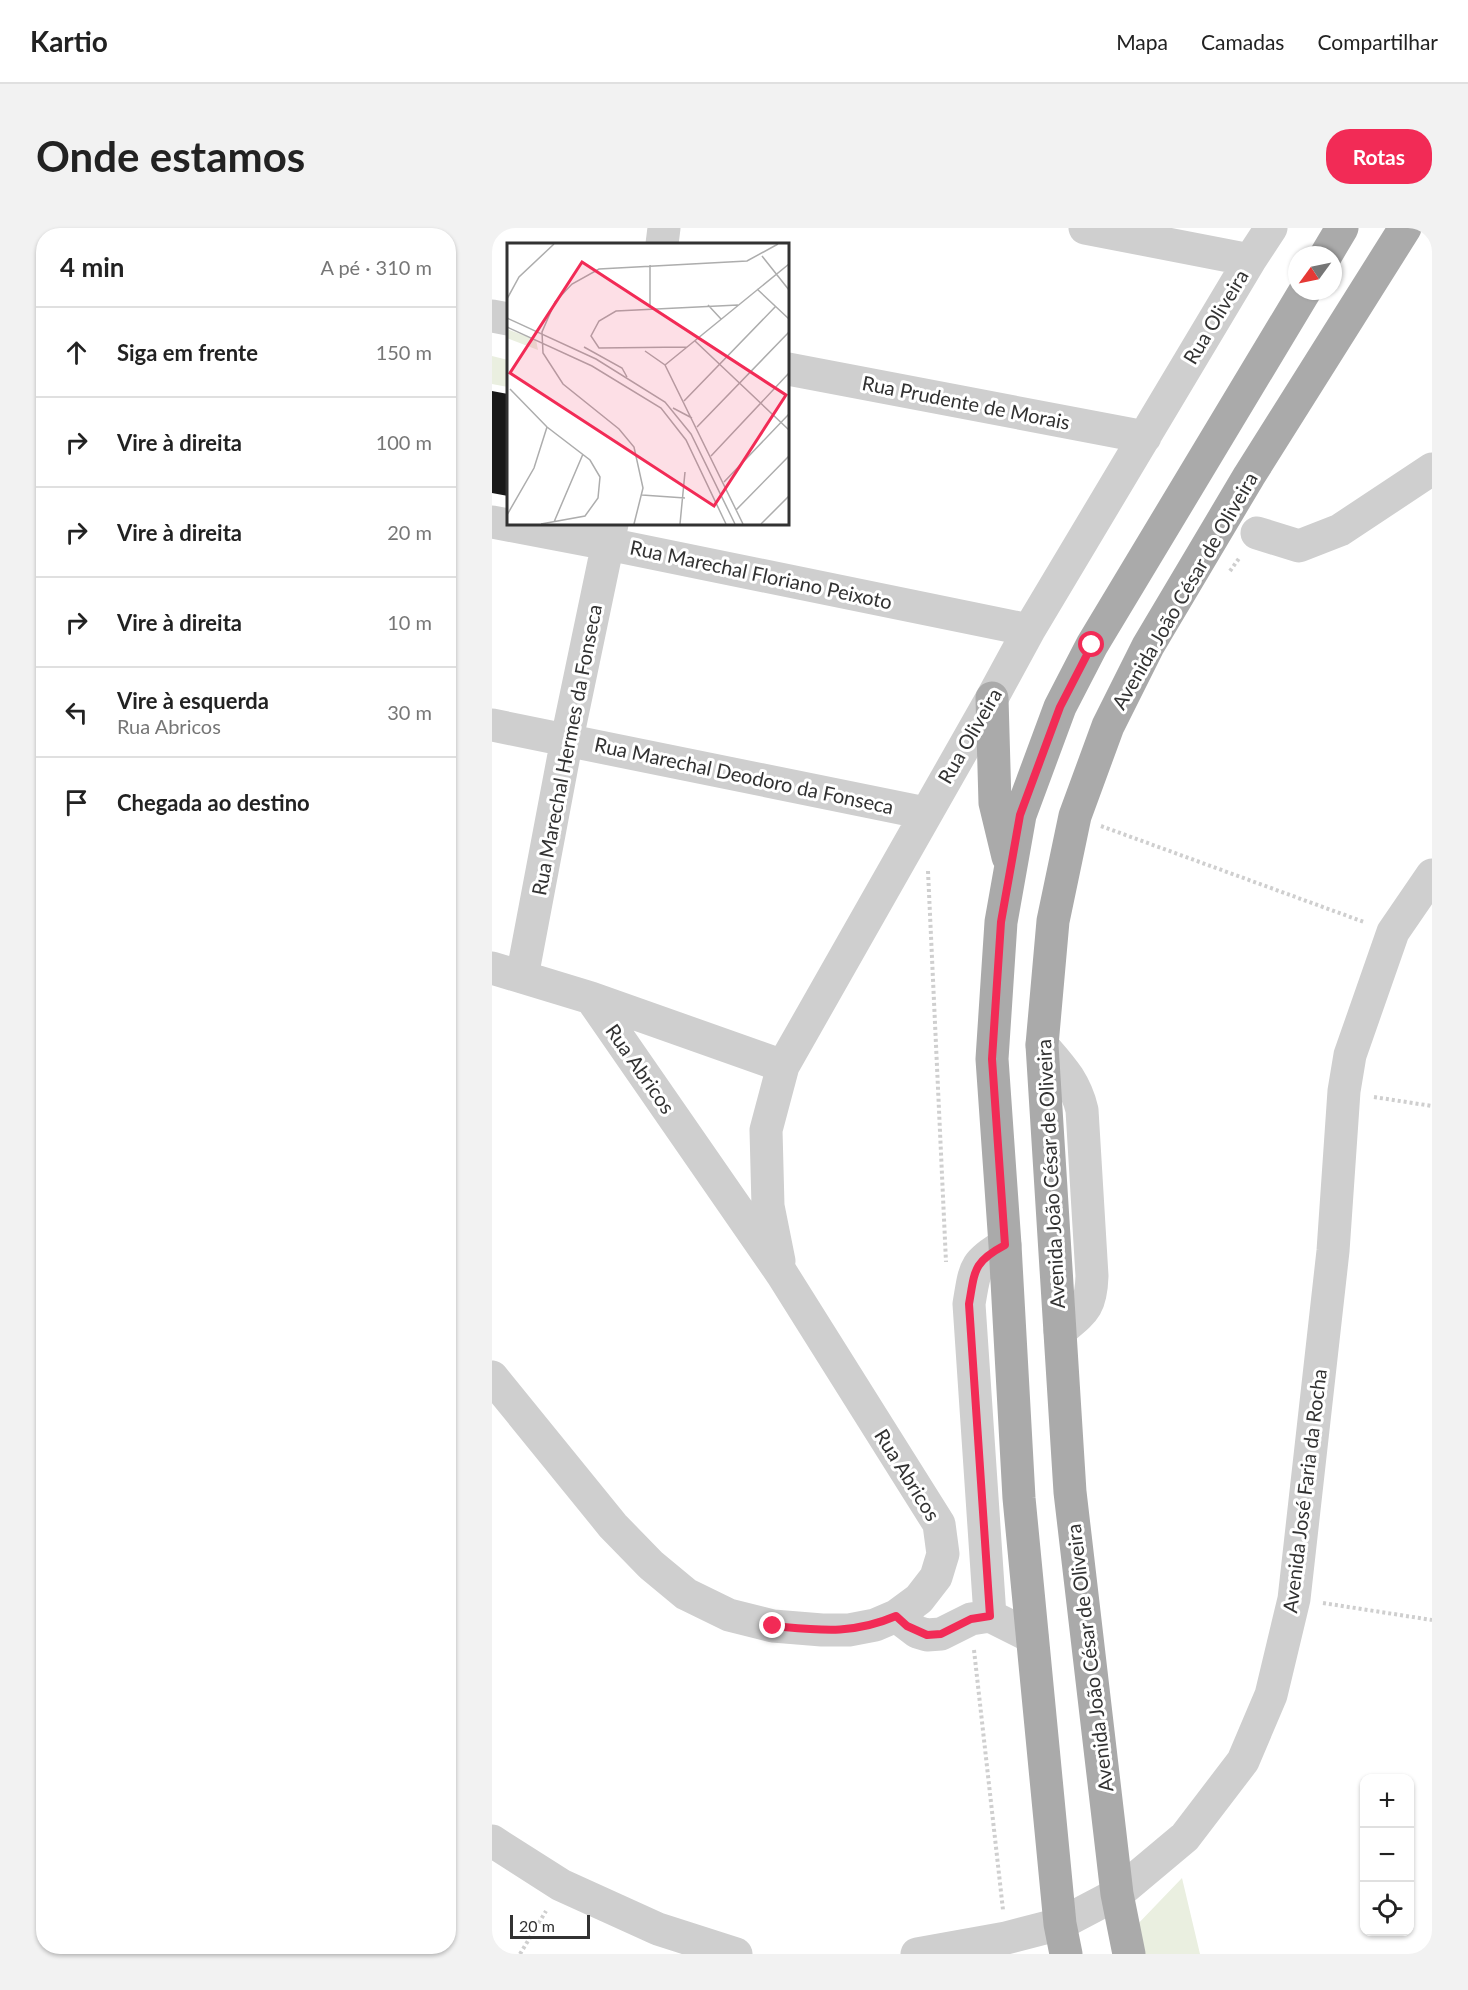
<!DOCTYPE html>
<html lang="pt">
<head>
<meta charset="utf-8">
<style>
  body { margin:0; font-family:Lato,sans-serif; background:#f2f2f2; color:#222 }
  .controls { position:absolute; right:18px; bottom:18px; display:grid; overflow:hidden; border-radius:12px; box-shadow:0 2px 4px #0004 }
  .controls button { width:54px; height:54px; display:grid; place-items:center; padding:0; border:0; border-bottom:2px solid #e0e0e0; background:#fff; color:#222; font:30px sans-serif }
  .compass { position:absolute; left:796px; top:18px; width:54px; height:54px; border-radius:50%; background:#fff; box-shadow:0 2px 4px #0004; rotate:237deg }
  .scale { position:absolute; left:18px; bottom:15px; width:80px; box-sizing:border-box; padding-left:6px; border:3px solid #323232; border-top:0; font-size:16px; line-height:21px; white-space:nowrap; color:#323232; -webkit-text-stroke:4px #fff; paint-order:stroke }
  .stop { position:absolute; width:18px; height:18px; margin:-14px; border:4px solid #f22b56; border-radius:50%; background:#fff }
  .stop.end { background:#f22b56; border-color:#fff; box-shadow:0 2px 6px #0008 }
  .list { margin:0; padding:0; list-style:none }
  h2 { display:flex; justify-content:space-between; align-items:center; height:78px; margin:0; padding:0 24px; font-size:26px }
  h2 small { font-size:20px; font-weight:400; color:#767676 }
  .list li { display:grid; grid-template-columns:39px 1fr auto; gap:18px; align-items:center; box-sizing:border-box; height:90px; padding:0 24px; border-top:2px solid #e0e0e0 }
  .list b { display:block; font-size:22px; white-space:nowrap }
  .list p { margin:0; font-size:20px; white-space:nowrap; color:#767676 }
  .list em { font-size:20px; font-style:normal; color:#767676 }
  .icon { flex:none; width:33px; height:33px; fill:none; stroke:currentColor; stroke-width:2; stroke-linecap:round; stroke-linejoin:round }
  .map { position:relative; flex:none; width:940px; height:1726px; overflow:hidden; border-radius:24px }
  header { display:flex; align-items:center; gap:36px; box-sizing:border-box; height:84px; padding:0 30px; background:#fff; border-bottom:2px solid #e0e0e0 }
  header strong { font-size:28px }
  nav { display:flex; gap:33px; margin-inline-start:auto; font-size:21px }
  .intro { display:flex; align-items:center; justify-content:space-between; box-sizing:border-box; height:144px; padding:0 36px }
  h1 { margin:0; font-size:42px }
  .button { padding:15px 27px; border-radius:24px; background:#f22b56; color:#fff; font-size:21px; font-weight:700 }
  main { display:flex; gap:36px; padding:0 36px }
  aside { flex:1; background:#fff; border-radius:24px; box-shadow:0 2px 4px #0004 }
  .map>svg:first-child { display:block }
  .green { fill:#eaefe0 }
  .building { fill:#191919 }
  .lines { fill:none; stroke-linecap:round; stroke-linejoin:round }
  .path { stroke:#cfcfcf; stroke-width:4; stroke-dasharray:3 3; stroke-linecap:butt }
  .minor { stroke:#cfcfcf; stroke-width:33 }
  .major { stroke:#aaa; stroke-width:33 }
  .route { stroke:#f22b56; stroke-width:8 }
  .labels { text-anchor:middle; stroke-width:6; stroke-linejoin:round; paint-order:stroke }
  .street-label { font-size:20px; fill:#323232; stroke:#fff }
  .inset-road { fill:none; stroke:#adadad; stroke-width:1.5 }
  .view { fill:#f22b56; fill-opacity:0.15; stroke:#f22b56; stroke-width:3 }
  .inset-edge { fill:none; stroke:#323232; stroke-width:3 }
</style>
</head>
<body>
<header>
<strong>Kartio</strong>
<nav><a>Mapa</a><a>Camadas</a><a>Compartilhar</a></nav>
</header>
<div class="intro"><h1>Onde estamos</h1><a class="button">Rotas</a></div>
<main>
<aside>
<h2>4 min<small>A pé · 310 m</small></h2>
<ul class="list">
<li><svg class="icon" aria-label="ahead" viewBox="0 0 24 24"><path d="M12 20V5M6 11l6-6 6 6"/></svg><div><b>Siga em frente</b></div><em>150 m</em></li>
<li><svg class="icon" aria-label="right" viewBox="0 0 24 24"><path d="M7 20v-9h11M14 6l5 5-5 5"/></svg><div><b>Vire à direita</b></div><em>100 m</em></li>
<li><svg class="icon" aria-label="right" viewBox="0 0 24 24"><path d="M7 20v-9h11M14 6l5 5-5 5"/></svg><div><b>Vire à direita</b></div><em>20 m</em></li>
<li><svg class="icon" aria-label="right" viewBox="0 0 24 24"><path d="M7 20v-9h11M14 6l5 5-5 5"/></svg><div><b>Vire à direita</b></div><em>10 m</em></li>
<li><svg class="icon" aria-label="left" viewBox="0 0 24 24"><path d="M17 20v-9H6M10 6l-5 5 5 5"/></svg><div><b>Vire à esquerda</b><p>Rua Abricos</p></div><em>30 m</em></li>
<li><svg class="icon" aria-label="arrive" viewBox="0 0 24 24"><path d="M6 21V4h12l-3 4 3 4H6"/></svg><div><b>Chegada ao destino</b></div></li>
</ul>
</aside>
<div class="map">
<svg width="940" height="1726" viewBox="0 0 940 1726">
  <rect width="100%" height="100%" fill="#fff"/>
  <!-- green -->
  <path class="green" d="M 0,128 L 16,132 L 16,159 L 0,156 Z
    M 690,1650 L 708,1726 L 646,1726 L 641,1701 Z"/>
  <!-- building -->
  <path class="building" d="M 0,163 L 16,166 L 16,216 L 15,225 L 16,226 L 16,268 L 0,265 Z"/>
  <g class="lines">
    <!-- path -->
    <path class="path" d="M 738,343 L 748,329
      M 609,598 L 872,694
      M 436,643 L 454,1034
      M 882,869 L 940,878
      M 831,1375 L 940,1392
      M 482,1422 L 511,1682
      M 28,1726 L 54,1683"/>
    <!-- minor -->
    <path class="minor" d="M 593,0 L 758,32
      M 170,16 L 172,0
      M 0,88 L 16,91
      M 296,141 L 653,209
      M 0,294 L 116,316 L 537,402
      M 765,305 L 807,318 L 848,302 L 940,241
      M 0,497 L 433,585
      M 0,740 L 99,770 L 291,838
      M 30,749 L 75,511 L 120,296
      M 550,817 C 569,839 583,853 590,882 L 600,1048 C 599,1080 592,1083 568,1103
      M 287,1033 L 276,978 L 274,902 L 291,838 L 500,470 L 537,402 L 758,32 L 779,0
      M 0,1149 L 121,1298 L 159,1337 L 194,1366 L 237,1387 L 281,1398 L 330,1402 L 357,1402 L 383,1397 L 404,1388 L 427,1371 L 444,1349 L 451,1326 L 447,1296 L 290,1046 L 99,770
      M 404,1388 L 425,1404 L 435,1407 L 449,1406 L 479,1391 L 498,1388 L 540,1409
      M 498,1388 L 477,1076 C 483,1041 481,1035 513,1017
      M 0,1613 L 69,1657 L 166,1701 L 244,1726
      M 425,1726 L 514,1710 L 568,1696 L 625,1666 L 693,1609 L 751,1533 L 779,1467 L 802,1371 L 841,1023 L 852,863 L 858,827 L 901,704 L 940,647"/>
    <!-- major -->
    <path class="major" d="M 834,27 L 850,0
      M 500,470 L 503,575 L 516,629
      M 574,1726 L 568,1696 L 527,1270 L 513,1017 L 500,831 L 509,694 L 528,587 L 568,479 L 600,417 L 813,63
      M 637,1726 L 625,1666 L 578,1264 L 550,817 L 561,693 L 583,588 L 616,498 L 656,418 L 757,248 L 913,0"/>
  </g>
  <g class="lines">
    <!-- route -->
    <path class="route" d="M 281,1398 C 327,1402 360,1407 404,1388 L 415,1398 L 435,1407 L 449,1406 L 479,1391 L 498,1388 L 477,1076 C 483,1042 481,1034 513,1017 L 500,831 L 509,694 L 528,587 L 568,479 L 600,417"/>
  </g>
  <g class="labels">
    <!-- street labels -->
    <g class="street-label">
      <text transform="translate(724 89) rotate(-59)" y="7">Rua Oliveira</text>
      <text transform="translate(474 175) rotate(11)" y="7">Rua Prudente de Morais</text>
      <text transform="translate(269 347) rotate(12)" y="7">Rua Marechal Floriano Peixoto</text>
      <text transform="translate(693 363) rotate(-60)" y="7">Avenida João César de Oliveira</text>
      <text transform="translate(478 508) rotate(-60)" y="7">Rua Oliveira</text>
      <text transform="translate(75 522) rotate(-79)" y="7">Rua Marechal Hermes da Fonseca</text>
      <text transform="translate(252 548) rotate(12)" y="7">Rua Marechal Deodoro da Fonseca</text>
      <text transform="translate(148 841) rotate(55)" y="7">Rua Abricos</text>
      <text transform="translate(559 946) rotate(-93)" y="7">Avenida João César de Oliveira</text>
      <text transform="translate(415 1247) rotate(58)" y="7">Rua Abricos</text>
      <text transform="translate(813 1263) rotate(-83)" y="7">Avenida José Faria da Rocha</text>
      <text transform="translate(598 1430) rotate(-97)" y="7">Avenida João César de Oliveira</text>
    </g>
  </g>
  <!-- overview -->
  <g transform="translate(15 15)">
    <rect width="282" height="282" fill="#fff"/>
    <path d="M 0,86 L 29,97 L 31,107 L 0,95 Z" fill="#eaefe0"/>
    <path class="inset-road" d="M 255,13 L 282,47M 250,46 L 282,76M 0,56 L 12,34 L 47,1M 201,62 L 214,76M 143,64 L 143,22M 0,75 L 89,116 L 158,159 L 184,191 L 228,281M 0,84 L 85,123 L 154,165 L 179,197 L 219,281M 188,98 L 282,187M 77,104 L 115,125 L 120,134M 180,104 L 92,105 L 84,93 L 92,78 L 109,68 L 231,62M 138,108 L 158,122 L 236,281M 158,122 L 282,21M 0,134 L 0,178M 3,146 L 40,184 L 83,217 L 93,234 L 91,255 L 78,273 L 34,281M 177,158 L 269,63M 166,165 L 185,175M 190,184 L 282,89M 204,213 L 282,130M 217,239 L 282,171M 135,252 L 178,255M 229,267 L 282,213M 0,272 L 27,225 L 40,184M 47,279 L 76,211M 127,281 L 136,245 L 127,204 L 112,186 L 56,141 L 36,110 L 35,89 L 48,59 L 65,41 L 92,26 L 240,18 L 271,1M 173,281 L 178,229M 254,281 L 282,253"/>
    <path class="view" d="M 75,19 L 279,152 L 207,263 L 3,130 Z"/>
    <rect width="282" height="282" class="inset-edge"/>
  </g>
</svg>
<div class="controls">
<button>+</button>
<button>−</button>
<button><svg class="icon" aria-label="locate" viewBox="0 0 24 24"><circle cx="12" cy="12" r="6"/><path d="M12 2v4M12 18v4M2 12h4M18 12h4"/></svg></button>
</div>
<svg class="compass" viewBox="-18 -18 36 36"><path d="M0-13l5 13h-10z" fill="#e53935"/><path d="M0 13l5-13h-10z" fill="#767676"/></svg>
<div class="scale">20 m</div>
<div class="stop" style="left:600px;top:417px"></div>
<div class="stop end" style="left:281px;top:1398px"></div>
</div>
</main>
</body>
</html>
